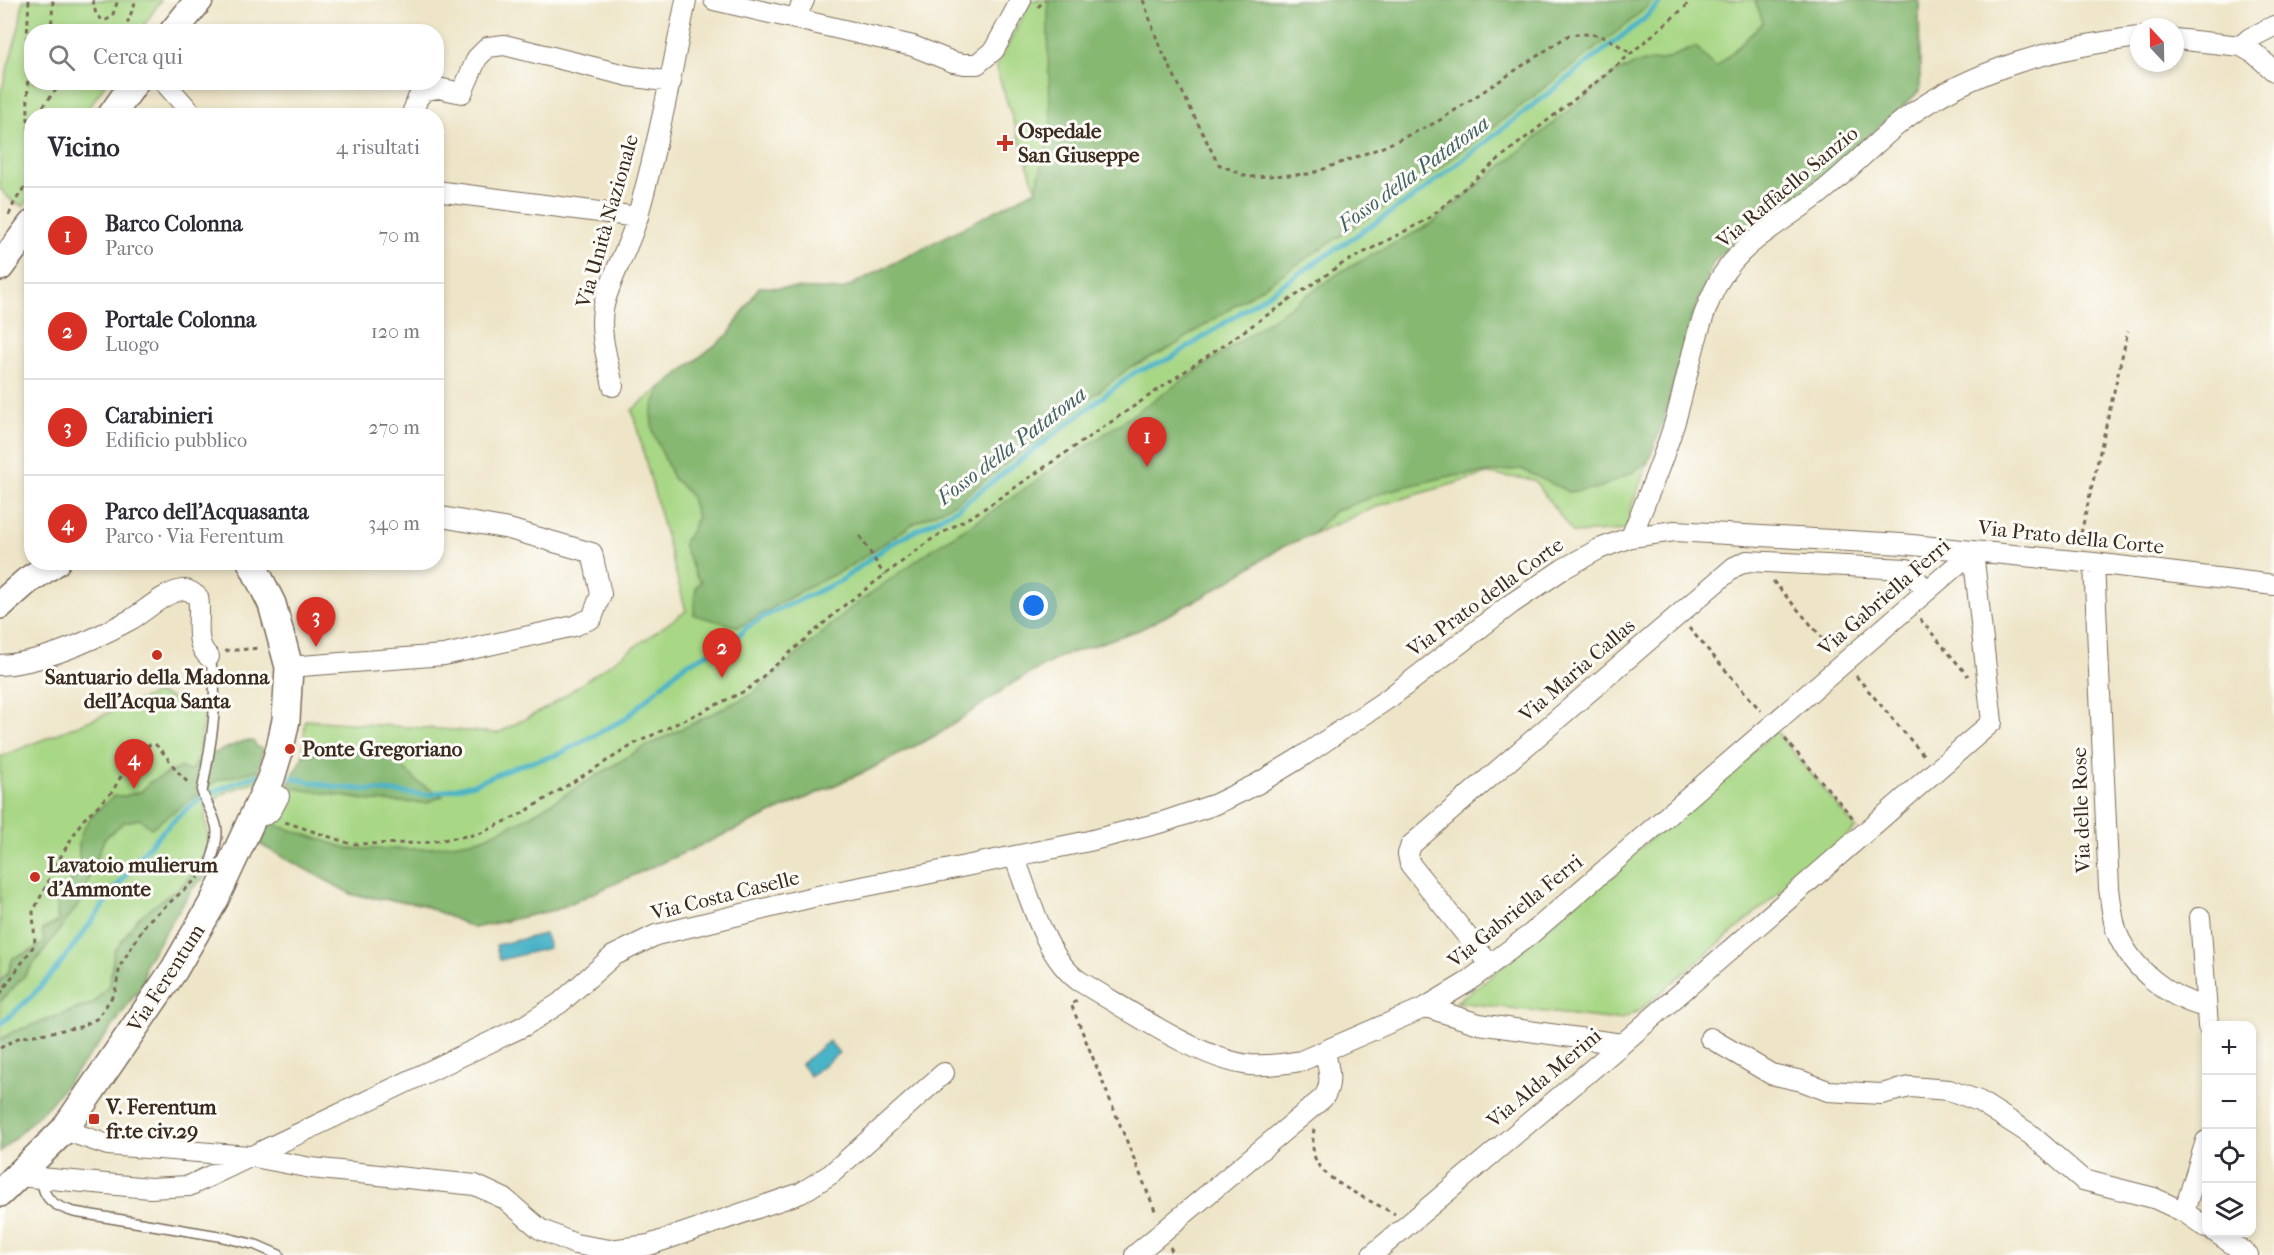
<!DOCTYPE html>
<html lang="it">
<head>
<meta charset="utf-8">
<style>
  body { margin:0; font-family:"IM FELL French Canon",serif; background:#f2f2f3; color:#2b2b33 }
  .controls { position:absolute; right:18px; bottom:18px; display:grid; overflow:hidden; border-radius:12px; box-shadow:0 3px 9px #0003 }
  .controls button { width:54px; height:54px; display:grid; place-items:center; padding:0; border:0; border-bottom:2px solid #e1e1e2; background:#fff; color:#2b2b33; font:30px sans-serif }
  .compass { position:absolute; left:2130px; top:18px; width:54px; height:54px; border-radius:50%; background:#fff; box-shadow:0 3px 9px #0003; rotate:338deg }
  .you { position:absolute; left:1034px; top:606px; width:21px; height:21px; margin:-15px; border:4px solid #fff; border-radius:50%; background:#1a73e8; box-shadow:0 0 0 9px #1a73e833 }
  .badge { display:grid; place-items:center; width:39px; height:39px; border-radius:50%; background:#d93025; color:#fff; font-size:20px; font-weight:700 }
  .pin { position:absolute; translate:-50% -50px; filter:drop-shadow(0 2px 3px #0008) }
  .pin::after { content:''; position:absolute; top:32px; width:21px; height:18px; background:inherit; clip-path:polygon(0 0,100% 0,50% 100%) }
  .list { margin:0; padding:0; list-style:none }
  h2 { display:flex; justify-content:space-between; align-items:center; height:78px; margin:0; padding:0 24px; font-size:26px }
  h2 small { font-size:20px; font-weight:400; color:#7c7c81 }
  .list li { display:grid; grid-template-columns:39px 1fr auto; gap:18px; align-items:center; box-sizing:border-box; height:96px; padding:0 24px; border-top:2px solid #e1e1e2 }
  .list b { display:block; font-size:22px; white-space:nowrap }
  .list p { margin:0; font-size:20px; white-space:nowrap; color:#7c7c81 }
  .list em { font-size:20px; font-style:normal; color:#7c7c81 }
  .icon { flex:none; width:33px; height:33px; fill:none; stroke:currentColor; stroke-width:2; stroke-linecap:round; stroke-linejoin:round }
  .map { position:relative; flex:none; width:2274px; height:1255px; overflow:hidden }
  .search { position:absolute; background:#fff; box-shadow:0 3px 9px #0003; left:24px; top:24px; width:420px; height:66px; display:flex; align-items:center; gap:15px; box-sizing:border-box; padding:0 21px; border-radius:24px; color:#7c7c81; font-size:22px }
  .panel { position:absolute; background:#fff; box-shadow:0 3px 9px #0003; left:24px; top:108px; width:420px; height:462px; border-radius:24px }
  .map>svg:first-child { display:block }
  .green { fill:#a8d785; stroke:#728052; stroke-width:1.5 }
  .forest { fill:#86b872; stroke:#607148; stroke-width:1.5 }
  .water { fill:#49b3c7; stroke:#426e72; stroke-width:1.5 }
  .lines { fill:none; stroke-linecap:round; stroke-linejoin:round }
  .stream { stroke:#49b3c7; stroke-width:5 }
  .lane-casing { stroke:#7a6b5a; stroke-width:12 }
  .street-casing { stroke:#7a6b5a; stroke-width:22 }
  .secondary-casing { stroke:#7a6b5a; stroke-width:30 }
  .path { stroke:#7a6b5a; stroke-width:3; stroke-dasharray:4.5 4.5; stroke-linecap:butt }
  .lane { stroke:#fff; stroke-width:9 }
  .street { stroke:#fff; stroke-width:20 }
  .secondary { stroke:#fff; stroke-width:27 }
  .poi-dot { fill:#c8321e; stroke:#fdfcf7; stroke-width:2 }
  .labels { text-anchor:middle; stroke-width:6; stroke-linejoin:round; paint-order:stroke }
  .poi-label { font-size:21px; font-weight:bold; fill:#3b2a1e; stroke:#fdfcf7; text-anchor:start }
  .street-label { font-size:21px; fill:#3b2a1e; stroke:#fdfcf7 }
  .water-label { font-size:22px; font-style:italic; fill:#416162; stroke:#fdfcf7 }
</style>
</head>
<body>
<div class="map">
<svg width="2274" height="1255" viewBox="0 0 2274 1255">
  <rect width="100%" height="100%" fill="#fdfcf7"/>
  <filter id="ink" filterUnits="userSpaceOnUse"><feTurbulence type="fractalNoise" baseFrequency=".0167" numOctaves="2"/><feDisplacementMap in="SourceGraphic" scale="12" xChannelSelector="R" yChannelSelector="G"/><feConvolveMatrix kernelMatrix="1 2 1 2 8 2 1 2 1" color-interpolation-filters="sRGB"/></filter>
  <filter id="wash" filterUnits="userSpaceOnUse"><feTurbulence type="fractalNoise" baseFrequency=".008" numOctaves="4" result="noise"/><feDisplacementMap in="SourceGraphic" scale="24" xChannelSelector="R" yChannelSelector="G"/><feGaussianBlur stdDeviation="1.35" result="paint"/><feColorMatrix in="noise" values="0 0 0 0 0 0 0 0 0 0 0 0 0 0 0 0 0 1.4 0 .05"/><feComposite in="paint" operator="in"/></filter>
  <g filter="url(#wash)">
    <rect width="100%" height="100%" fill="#eee5c8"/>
    <!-- green -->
    <path class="green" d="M 23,0 L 161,0 L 140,31 L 32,32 L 32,82 L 106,83 L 84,115 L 32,116 L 31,195 L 24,206 L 14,203 L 0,189 L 0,95 L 19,27 Z
      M 1031,0 L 1919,0 L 1920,91 L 1866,138 L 1799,204 L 1750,228 L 1714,261 L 1689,325 L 1663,422 L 1630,510 L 1627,530 L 1573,533 L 1534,480 L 1487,474 L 1381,505 L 1282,547 L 1206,595 L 1139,630 L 1062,656 L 1016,681 L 940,733 L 869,770 L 558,909 L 474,928 L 421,904 L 353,895 L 259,844 L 303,756 L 305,720 L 498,733 L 548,707 L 686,611 L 632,410 L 729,334 L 759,287 L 842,290 L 1036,190 L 996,68 Z
      M 157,693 L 205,710 L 196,766 L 190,771 L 167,772 L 163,777 L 150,782 L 142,791 L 125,796 L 114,796 C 97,809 85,828 80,850 C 78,857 81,864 77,872 C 68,892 54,897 58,922 C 50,928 51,935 45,943 C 38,951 23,954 13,958 L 8,973 L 0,981 L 0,757 Z
      M 1776,731 L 1856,828 L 1640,1010 L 1622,1019 L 1608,1019 L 1456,1002 L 1487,979 Z
      M 259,770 L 257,781 L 228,791 L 207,804 L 205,819 L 208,834 L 205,855 L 201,866 L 183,884 L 137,919 L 114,952 L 110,984 L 94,1003 L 13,1032 L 0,1040 L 0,1002 L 26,974 L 81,901 L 104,839 L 124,822 L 140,819 L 189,799 L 218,780 Z"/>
    <!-- forest -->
    <path class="forest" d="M 1048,0 L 1654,0 L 1632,20 L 1425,180 L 1172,347 L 1129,368 L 957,502 L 913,524 L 849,567 L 803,590 L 739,627 L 694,615 L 696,587 L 701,582 L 696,576 L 683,544 L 692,530 L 697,517 L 690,495 L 673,478 L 653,432 L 651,414 L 654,404 L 661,388 L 729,334 L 759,287 L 842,290 L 1036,190 L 1051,127 L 1048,53 Z
      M 1755,0 L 1919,0 L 1920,91 L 1866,138 L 1799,204 L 1750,228 L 1714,261 L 1689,325 L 1663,422 L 1649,460 L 1633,472 L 1599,488 L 1569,492 L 1521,469 L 1446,477 L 1387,491 L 1333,512 L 1313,534 L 1282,547 L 1206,595 L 1139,630 L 1062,656 L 1016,681 L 940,733 L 868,770 L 558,909 L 474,928 L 421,904 L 353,895 L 259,844 L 269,823 L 350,849 L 423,849 L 481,839 L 523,820 L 639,750 L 752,694 L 852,607 L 935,547 L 985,516 L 1342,271 L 1431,224 L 1613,74 L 1638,63 L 1663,60 L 1696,47 L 1716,68 L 1763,22 Z
      M 244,741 L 253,741 L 257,747 L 263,748 L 259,770 L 218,780 L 151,828 L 140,819 L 124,822 L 104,839 L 81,901 L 26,974 L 0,1002 L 0,981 L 8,973 L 13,958 L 35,949 L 44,943 L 42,930 L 58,922 C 54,890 66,896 77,872 C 82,862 78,855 79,844 C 80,826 100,807 114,796 L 125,796 L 142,791 L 150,782 L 181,767 L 185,770 C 193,771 196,767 197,760 Z
      M 323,750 L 362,750 L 389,755 L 419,783 L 443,796 L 426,803 L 371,801 L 287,787 L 303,756 Z
      M 205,855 L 216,860 L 209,873 L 192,889 L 145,964 L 143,983 L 111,1029 L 49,1105 L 0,1152 L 0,1040 L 13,1032 L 94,1003 L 110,984 L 114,952 L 137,919 L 183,884 L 201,866 Z"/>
    <!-- water -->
    <path class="water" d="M 545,934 L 549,948 L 500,960 L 496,945 Z
      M 829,1041 L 839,1053 L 810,1076 L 801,1064 Z"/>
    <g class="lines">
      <!-- stream -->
      <path class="stream" d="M 292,778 L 335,787 L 428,795 L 474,784 L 517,766 L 557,755 L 625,719 L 683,666 L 734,640 L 746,628 L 765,616 L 842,580 L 889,545 L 958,508 L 1135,372 L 1169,359 L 1193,344 L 1417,195 L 1644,19 L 1662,0
        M 0,1024 C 77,966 113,869 188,808 C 208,792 234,783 258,775"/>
    </g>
  </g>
  <g filter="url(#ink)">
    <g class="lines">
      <!-- lane casing -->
      <g class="lane-casing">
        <path id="lane" d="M 209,657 C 222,695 209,753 202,792 C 214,821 223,824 212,858
          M 41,1179 C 44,1200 54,1206 74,1212 L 219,1236 L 256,1245 L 279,1255"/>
      </g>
      <!-- street casing -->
      <g class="street-casing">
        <path id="street" d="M 714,0 L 913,46 L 953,62 L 964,64 L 977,64 L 994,50 L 1021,0
          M 795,19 L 804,0
          M 2175,39 L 2241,46 L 2250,38 L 2274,26
          M 2241,46 L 2255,54 L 2274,71
          M 164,82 L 194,116
          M 411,116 L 418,98 L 425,90 L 438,88 L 462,93 L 477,58 L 488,47 L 504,45 L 629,76 L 671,82
          M 436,191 L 638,217
          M 613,386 C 608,361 599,335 603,309 C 610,276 630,247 638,215 C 658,144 672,72 686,0
          M 1631,537 C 1647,498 1664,459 1676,418 C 1689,372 1696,323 1719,281 C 1741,242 1784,221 1818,195 C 1849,171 1875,142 1906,118 C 1973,68 2058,47 2139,37
          M 2094,563 L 2109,888 C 2111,903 2112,918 2117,933 C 2132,969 2170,999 2206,1007
          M 0,665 C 43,663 93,640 130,620 C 146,611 163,593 182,590 C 188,589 193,593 198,597 C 202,617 192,642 209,657
          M 289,667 L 444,655 L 574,626 L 592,618 L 601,594 L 592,553 L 509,529 L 436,516
          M 254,814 C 271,819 272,808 279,796
          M 1014,856 C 1030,896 1044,956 1079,981 C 1126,1008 1198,1059 1250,1065 C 1267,1066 1284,1064 1301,1061 L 1426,1007 L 1479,1024 L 1622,1044 L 1372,1255
          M 2200,917 L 2208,1026
          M 1490,965 L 1410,864 L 1408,854 L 1411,845 L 1734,567 L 1747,561 L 1907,569 L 1927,591
          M 1426,1007 L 1466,983 L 1532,933 L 1973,551 L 1992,722 L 1622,1044
          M 1710,1038 L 1771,1074 L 1802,1081 L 1828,1091 L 1881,1094 L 1910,1087 L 1949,1090 L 1979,1101 L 2030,1134 L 2083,1180 L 2154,1198 L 2184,1212 L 2206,1227
          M 64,1130 L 108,1145 L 249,1156 L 311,1168 L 475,1185 L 505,1199 L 540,1229 L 575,1244 L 610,1250 L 649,1245 L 801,1193 L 831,1174 L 944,1073
          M 18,1176 L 150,1188 L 189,1186 L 524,1026 L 560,1003 L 613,956 L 656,935 L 817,896 L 1089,841 L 1163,822 L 1216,804 L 1257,784 L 1303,756 L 1389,698 L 1511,604 L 1563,569 L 1599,549 L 1631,537 L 1675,531 L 1902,544 L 2094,563 L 2274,585
          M 2184,1212 L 2206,1141
          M 2215,1232 L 2248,1255
          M 1135,1255 L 1323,1098 C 1334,1084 1328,1068 1325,1051"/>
      </g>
      <!-- secondary casing -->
      <g class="secondary-casing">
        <path id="secondary" d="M 173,32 L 199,0
          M 111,116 L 135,82
          M 0,267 L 32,224
          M 0,605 L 27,581 L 56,562
          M 0,1193 L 64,1130 L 174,970 L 215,899 L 271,778 L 280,748 L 286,720 L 289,667 L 272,604 L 251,562"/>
      </g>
      <!-- path -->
      <path class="path" d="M 29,0 L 27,38 L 28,120 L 32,159
        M 93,0 L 96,15 L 104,21 L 112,17 L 118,0
        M 1143,0 L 1159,45 L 1218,164 L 1248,177 L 1310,174 L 1383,147 L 1437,122 L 1569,35 C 1598,32 1606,36 1630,53
        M 1038,7 L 1045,0
        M 51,32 L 53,0
        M 124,32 L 136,0
        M 42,116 L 44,105 L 62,82
        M 9,215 L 14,203 L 27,183 L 32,160
        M 860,536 L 884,575
        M 2079,542 L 2128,331
        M 1773,581 L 1832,649
        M 1920,619 L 1968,676
        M 1689,628 L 1761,711
        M 225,651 L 260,648
        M 1856,676 L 1926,758
        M 1785,739 L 1853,818
        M 285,822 L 351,844 L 423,843 L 479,834 L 521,814 L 636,743 L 747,690 L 846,604 L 932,539 L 982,510 L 1342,264 L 1428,219 L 1500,158 L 1614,68 L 1685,7 L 1690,0
        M 0,994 L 35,944 L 33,912 L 61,856 L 82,821 L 112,792 L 134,754 L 145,746 L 155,744 C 168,756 176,773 190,784
        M 1077,1001 L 1071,1004 L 1156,1213
        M 0,1048 L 18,1038 L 80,1027 L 98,1018 L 115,992 L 120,966 L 147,922 L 199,877
        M 1314,1129 C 1312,1140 1312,1157 1319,1166 C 1332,1184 1375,1203 1395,1214
        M 1170,1247 L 1174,1255"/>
      <!-- lane -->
      <use href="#lane" class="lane"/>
      <!-- street -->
      <use href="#street" class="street"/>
      <!-- secondary -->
      <use href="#secondary" class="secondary"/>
    </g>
  </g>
  <!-- markers -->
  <g class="poi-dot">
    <path d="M1002 134h6v6h6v6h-6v6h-6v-6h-6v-6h6z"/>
    <circle cx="157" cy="655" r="6"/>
    <circle cx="290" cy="749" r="6"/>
    <circle cx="35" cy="877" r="6"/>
    <rect x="88" y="1113" width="12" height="12" rx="3"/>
  </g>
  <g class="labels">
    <!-- poi labels -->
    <g class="poi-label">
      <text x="1018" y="138">Ospedale<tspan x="1018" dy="24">San Giuseppe</tspan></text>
      <text x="157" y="684" text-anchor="middle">Santuario della Madonna<tspan x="157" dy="24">dell'Acqua Santa</tspan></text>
      <text x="302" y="756">Ponte Gregoriano</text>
      <text x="47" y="872">Lavatoio mulierum<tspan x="47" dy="24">d’Ammonte</tspan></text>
      <text x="106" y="1114">V. Ferentum<tspan x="106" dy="24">fr.te civ.29</tspan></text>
    </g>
    <!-- street labels -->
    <g class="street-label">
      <text transform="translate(1787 187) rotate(-40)" y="7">Via Raffaello Sanzio</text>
      <text transform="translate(607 221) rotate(-74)" y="7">Via Unità Nazionale</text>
      <text transform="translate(2071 537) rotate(6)" y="7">Via Prato della Corte</text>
      <text transform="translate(1485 597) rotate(-36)" y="7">Via Prato della Corte</text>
      <text transform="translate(1884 597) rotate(-41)" y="7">Via Gabriella Ferri</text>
      <text transform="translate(1577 670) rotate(-41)" y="7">Via Maria Callas</text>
      <text transform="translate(2081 810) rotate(-92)" y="7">Via delle Rose</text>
      <text transform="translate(725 895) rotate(-14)" y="7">Via Costa Caselle</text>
      <text transform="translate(1515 911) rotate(-39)" y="7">Via Gabriella Ferri</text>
      <text transform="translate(166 978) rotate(-57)" y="7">Via Ferentum</text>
      <text transform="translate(1544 1078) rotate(-40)" y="7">Via Alda Merini</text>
    </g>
    <!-- water labels -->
    <g class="water-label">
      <text transform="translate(1413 173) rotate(-36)" y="8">Fosso della Patatona</text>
      <text transform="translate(1011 445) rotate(-37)" y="8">Fosso della Patatona</text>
    </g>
  </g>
</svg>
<div class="controls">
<button>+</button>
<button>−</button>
<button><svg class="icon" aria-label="locate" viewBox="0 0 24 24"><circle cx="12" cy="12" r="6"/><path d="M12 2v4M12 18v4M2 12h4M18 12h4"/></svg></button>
<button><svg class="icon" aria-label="layers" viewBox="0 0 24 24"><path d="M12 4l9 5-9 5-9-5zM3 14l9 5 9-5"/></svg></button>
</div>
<svg class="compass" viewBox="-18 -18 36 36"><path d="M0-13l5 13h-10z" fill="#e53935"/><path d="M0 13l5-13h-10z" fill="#7c7c81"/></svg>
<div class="you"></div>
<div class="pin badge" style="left:1147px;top:467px">1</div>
<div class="pin badge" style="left:722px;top:678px">2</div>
<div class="pin badge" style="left:316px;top:647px">3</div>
<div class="pin badge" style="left:134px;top:789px">4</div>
<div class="search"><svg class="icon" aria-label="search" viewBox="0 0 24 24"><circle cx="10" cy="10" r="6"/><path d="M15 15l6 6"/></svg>Cerca qui</div>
<section class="panel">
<h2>Vicino<small>4 risultati</small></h2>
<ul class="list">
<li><span class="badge">1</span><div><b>Barco Colonna</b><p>Parco</p></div><em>70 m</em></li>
<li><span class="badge">2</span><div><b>Portale Colonna</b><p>Luogo</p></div><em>120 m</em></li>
<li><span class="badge">3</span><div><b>Carabinieri</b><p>Edificio pubblico</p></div><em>270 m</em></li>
<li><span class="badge">4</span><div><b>Parco dell'Acquasanta</b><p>Parco · Via Ferentum</p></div><em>340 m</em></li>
</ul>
</section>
</div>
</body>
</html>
